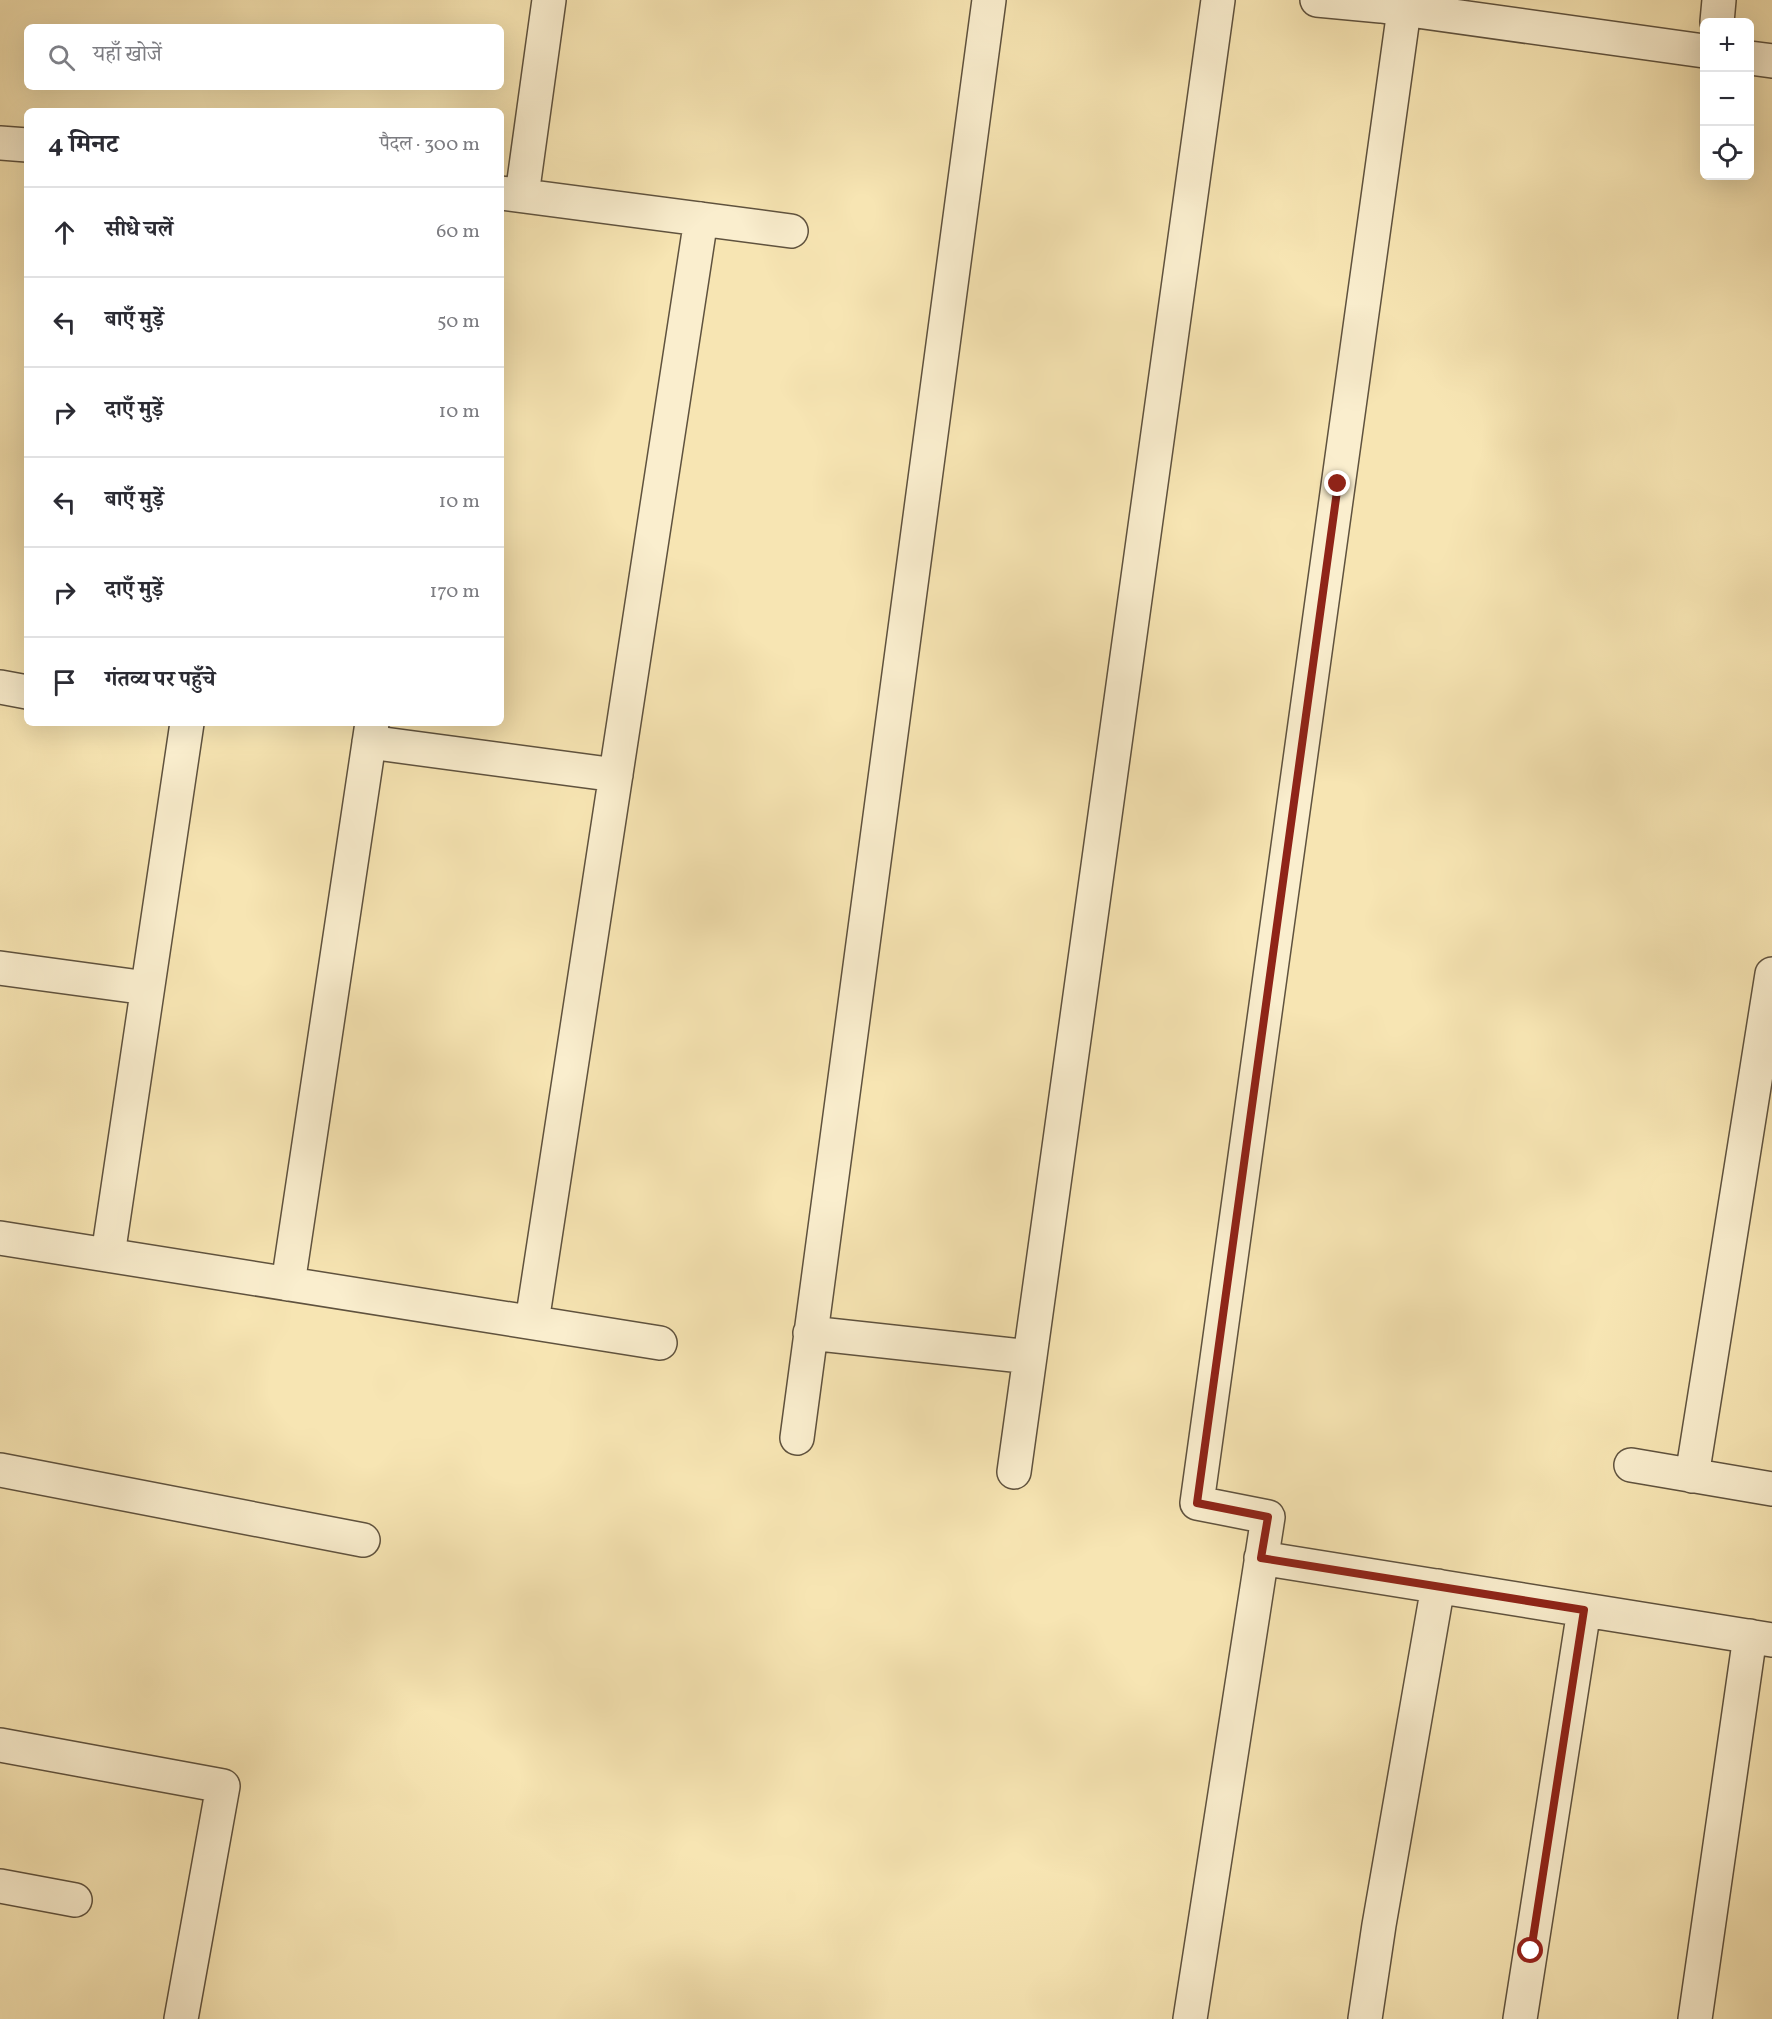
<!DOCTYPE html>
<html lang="hi">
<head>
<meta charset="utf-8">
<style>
  body { margin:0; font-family:Vollkorn,"Noto Serif Devanagari",serif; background:#f7f7f7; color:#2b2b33 }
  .controls { position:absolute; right:18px; top:18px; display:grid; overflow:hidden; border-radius:9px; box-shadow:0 6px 24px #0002 }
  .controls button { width:54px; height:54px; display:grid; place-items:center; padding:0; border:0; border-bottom:2px solid #e1e1e2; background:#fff; color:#2b2b33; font:30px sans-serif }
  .stop { position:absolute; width:18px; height:18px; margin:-14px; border:4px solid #8f2418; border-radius:50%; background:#fff }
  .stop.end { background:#8f2418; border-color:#fff; box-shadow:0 2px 6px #0008 }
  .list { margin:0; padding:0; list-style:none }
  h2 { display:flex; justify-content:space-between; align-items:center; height:78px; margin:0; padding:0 24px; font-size:26px }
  h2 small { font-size:20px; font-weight:400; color:#7c7c81 }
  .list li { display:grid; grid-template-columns:39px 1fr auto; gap:18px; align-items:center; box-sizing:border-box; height:90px; padding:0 24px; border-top:2px solid #e1e1e2 }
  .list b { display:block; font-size:22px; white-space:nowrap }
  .list em { font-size:20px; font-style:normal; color:#7c7c81 }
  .icon { flex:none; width:33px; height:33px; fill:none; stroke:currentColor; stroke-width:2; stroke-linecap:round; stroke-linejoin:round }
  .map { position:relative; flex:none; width:1772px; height:2019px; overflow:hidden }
  .search { position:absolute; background:#fff; box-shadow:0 6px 24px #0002; left:24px; top:24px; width:480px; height:66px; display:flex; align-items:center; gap:15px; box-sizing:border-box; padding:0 21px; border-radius:9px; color:#7c7c81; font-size:22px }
  .panel { position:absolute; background:#fff; box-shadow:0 6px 24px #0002; left:24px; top:108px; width:480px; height:618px; border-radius:9px }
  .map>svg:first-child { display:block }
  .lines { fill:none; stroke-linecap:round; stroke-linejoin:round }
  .minor-casing { stroke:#5f523e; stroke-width:36 }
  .minor { stroke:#faeece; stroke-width:33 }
  .route { stroke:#8f2418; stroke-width:8 }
</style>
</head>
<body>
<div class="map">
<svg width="1772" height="2019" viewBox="0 0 1772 2019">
  <rect width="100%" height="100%" fill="#f7e5b3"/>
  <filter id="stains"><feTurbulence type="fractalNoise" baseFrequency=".00333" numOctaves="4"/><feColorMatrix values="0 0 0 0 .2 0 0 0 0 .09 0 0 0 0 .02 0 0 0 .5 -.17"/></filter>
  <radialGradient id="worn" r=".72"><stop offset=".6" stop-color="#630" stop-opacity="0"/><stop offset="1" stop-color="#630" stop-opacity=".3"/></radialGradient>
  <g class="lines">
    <!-- minor casing -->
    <g class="minor-casing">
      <path id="minor" d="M 1317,0 L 1381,6 L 1704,51
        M 1717,22 L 1719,0
        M 1750,58 L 1772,61
        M 0,143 L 27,145
        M 501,193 L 791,231
        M 522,195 L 549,0
        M 0,687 L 27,692
        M 369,742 L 616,775
        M 0,968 L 147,988
        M 0,1238 L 660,1343
        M 108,1255 L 187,723
        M 288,1284 L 372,723
        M 532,1322 L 701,219
        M 810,1333 L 1030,1357
        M 797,1438 L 989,0
        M 1631,1465 L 1772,1489
        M 0,1470 L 363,1540
        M 1014,1472 L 1218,0
        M 1692,1476 L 1772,974
        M 1261,1558 L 1772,1640
        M 0,1745 L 223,1786 L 181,2019
        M 0,1886 L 75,1900
        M 1190,2019 L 1268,1517 L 1197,1503 L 1404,10
        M 1365,2019 L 1379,1925 L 1438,1586
        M 1520,2019 L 1584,1610
        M 1695,2019 L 1750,1636"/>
    </g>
    <!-- minor -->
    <use href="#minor" class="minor"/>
  </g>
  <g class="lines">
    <!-- route -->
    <path class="route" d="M 1338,484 L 1197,1503 L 1268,1517 L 1261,1558 L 1584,1610 L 1531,1951"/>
  </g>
  <rect width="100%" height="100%" filter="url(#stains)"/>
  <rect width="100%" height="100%" fill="url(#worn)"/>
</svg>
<div class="controls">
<button>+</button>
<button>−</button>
<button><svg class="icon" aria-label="locate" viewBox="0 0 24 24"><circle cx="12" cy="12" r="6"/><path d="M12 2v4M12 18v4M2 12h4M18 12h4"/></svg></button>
</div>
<div class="stop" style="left:1531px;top:1951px"></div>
<div class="stop end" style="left:1338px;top:484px"></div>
<div class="search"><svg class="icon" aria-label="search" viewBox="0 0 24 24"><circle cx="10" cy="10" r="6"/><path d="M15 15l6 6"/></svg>यहाँ खोजें</div>
<section class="panel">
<h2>4 मिनट<small>पैदल · 300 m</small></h2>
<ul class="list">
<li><svg class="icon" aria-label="ahead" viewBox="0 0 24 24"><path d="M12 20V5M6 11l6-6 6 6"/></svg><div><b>सीधे चलें</b></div><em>60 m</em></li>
<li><svg class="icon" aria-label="left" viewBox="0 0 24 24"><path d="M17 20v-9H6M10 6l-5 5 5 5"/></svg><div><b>बाएँ मुड़ें</b></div><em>50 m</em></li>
<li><svg class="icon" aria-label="right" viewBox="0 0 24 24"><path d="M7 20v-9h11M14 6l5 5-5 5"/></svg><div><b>दाएँ मुड़ें</b></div><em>10 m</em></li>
<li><svg class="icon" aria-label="left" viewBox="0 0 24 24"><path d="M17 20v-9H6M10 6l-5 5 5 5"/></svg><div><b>बाएँ मुड़ें</b></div><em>10 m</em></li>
<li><svg class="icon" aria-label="right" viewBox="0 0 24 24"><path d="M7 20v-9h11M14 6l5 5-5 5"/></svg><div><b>दाएँ मुड़ें</b></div><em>170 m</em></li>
<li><svg class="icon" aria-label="arrive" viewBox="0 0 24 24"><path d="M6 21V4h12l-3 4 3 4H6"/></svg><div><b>गंतव्य पर पहुँचे</b></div></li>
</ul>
</section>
</div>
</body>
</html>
